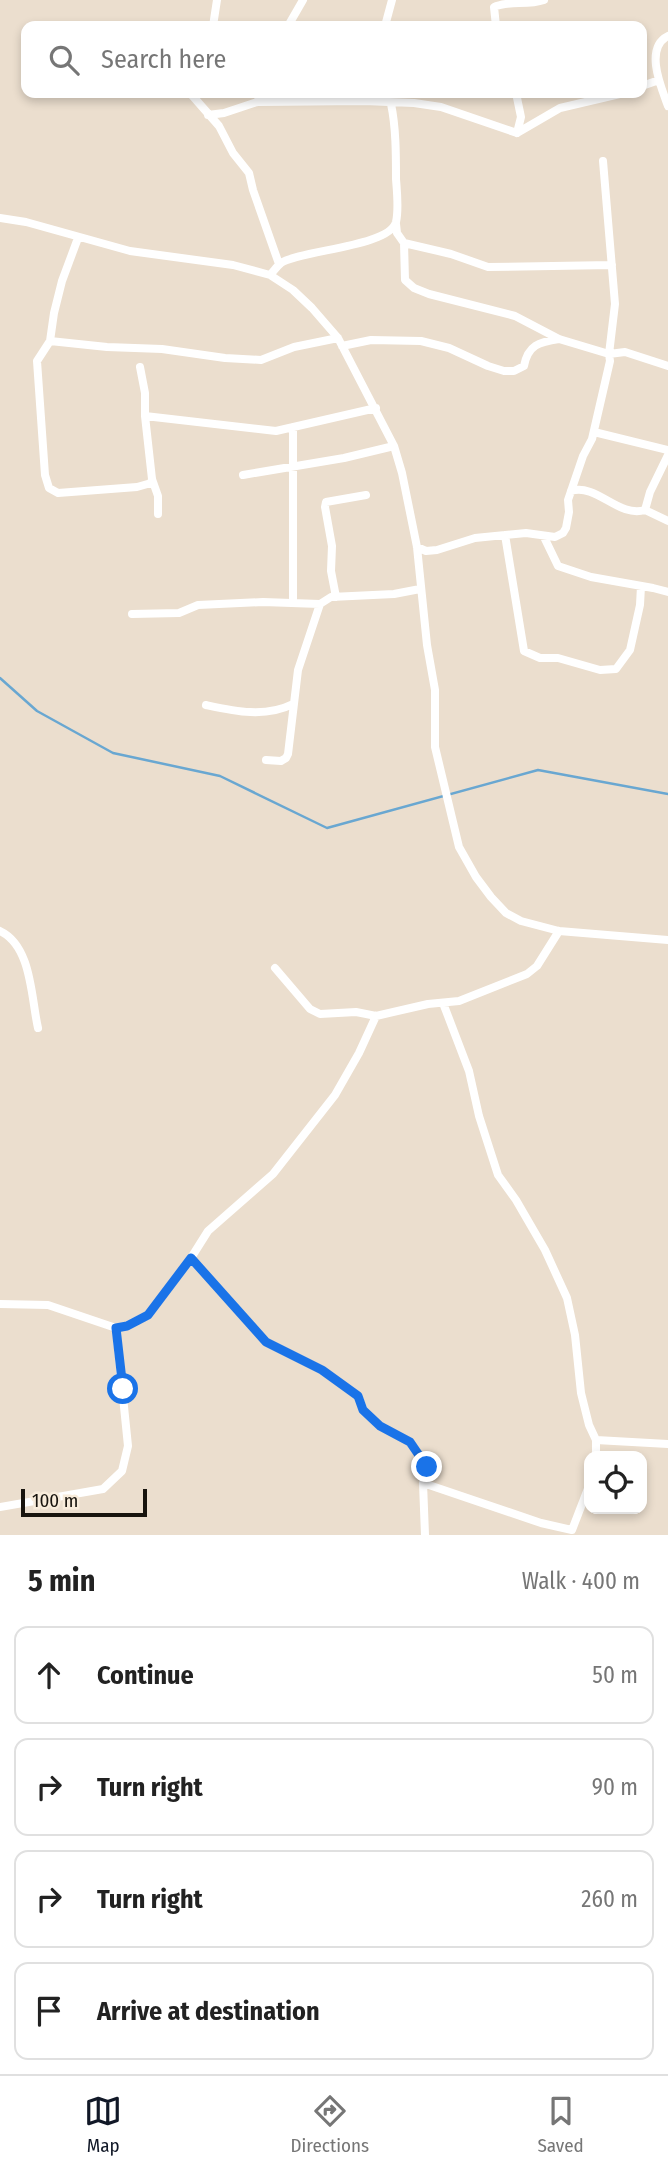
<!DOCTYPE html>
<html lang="en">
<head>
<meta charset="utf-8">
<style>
  body { margin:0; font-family:"Fira Sans Condensed",sans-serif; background:#f2f2f2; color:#222 }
  .controls { position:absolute; right:21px; bottom:21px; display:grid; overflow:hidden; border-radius:14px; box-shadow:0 4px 10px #0003 }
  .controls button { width:63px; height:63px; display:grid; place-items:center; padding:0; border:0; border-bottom:2px solid #e0e0e0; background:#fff; color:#222; font:35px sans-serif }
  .scale { position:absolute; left:21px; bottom:18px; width:126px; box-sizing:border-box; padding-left:7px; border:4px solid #18140e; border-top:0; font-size:19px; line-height:24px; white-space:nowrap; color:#18140e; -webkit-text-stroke:5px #f8ecdb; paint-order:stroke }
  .stop { position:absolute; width:21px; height:21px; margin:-16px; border:5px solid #1a73e8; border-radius:50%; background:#fff }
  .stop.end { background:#1a73e8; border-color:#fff; box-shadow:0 2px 7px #0008 }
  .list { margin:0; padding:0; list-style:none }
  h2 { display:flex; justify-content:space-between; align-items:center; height:91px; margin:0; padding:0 28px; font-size:30px }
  h2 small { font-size:23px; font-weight:400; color:#767676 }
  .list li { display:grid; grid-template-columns:46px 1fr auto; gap:21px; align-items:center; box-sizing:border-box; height:98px; margin:0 14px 14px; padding:0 14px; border:2px solid #e0e0e0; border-radius:14px }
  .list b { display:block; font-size:26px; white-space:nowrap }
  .list em { font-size:23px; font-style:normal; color:#767676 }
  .icon { flex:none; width:38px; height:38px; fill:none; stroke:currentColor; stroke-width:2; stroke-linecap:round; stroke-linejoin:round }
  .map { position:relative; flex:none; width:668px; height:1535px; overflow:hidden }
  .search { position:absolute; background:#fff; box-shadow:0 4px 10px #0003; left:21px; right:21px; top:21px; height:77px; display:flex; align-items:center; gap:18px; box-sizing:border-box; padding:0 24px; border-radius:14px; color:#767676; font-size:26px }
  .sheet { height:539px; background:#fff }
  nav { display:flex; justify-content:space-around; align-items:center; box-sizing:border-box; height:98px; border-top:2px solid #e0e0e0; background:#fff; font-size:19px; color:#767676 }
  nav a { display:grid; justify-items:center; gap:4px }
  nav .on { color:#111827 }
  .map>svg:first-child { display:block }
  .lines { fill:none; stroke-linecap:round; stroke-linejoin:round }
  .stream { stroke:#69a7d1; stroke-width:2.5 }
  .minor { stroke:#fff; stroke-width:8 }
  .route { stroke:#1a73e8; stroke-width:9 }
</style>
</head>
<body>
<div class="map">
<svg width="668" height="1535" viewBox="0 0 668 1535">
  <rect width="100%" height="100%" fill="#ebdece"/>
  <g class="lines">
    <!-- stream -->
    <path class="stream" d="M 0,678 L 37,711 L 113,753 L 220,776 L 327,828 L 538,770 L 668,794"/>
    <!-- minor -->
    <path class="minor" d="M 213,26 L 217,0
      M 288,26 L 303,0
      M 385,26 L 392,0
      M 496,26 L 494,7 C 509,0 527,6 544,0
      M 668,36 C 644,48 661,87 668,106
      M 642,86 L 659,80
      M 190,93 L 219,126 L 233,153 L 249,173 L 253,190 L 279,264
      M 516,93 L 521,117 L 517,133
      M 257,102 L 262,93
      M 208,115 L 224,113 L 257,102 L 364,101 L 414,103 L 441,107 L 517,133
      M 517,133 L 560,108 L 624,93
      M 0,218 L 26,222 L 130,251 L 233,265 L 270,275 L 293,290 L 312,308 L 338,338 L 394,446 L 402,473 L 417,547 L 427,645 L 435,690 L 435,747 L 459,847 L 476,877 L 491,897 L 506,913 L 521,921 L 559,931 L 668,940
      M 396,224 L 397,233 L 404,243 L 405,280 L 414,288 L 429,294 L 515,316 L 559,339 L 609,354 L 625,352 L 668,366
      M 78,238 L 62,281 L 54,313 L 50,341 L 37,361 L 45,475 L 49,488 L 58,493 L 137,487 L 151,483 L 152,479
      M 404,243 L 451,254 L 488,267 L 612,265
      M 270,275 C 274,271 277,266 281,263 C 301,250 389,247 396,222 C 399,209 397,192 396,179 C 396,155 396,127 391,104
      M 50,341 L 107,347 L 162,349 L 225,358 L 261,360 L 294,347 L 338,338
      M 342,346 L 371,340 L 421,341 L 449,348 L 488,366 L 504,371 L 514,371 L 524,366 C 528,345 539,342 559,339
      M 140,367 L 145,393 L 145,416 L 152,479 L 158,496 L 158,514
      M 145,416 L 276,431 L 376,408
      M 594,432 L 668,450
      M 243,475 L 344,458 L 394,446
      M 571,491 C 597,483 618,518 645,510 L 650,492 L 668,455
      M 645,510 L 668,521
      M 505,535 L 524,651 L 540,658 L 558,658 L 600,670 L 616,669 L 630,650 L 640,605 L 641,586
      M 544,537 L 558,566 L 591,577 L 653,588 L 668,592
      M 417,547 L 426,551 L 437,550 L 475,538 L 526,533 L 555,537 L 563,533 L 566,528 L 569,512 L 568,500 L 583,456 L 592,439 L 610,361 L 609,354 L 615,304 L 603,161
      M 336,597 L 331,571 L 332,546 L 325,507 L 326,502 L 366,495
      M 293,603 L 293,427
      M 132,614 L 179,613 L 198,605 L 263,602 L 320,604
      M 206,705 C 234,711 265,718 293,704
      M 266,760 L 281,761 L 286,758 L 288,754 L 298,670 L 320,604 L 331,597 L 394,594 L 420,589
      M 0,931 C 32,946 31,998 38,1028
      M 275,968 L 310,1009 L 320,1014 L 356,1012 L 376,1016 L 428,1004 L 459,1001 L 527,974 L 537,966 L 559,931
      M 443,1003 L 469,1071 L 479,1116 L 498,1175 L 516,1200 L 545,1250 L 567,1298 L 575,1335 L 581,1393 L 589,1425 L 596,1440
      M 191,1258 L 266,1342 L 322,1370 L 358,1396 L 364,1411 L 380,1426 L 410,1442 L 427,1467 L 423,1483 L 425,1535
      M 0,1304 L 48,1305 L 116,1328 L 126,1326 L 148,1315 L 191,1258 L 208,1231 L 273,1174 L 335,1095 L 359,1053 L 376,1016
      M 596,1456 L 596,1440 L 668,1444
      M 423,1483 L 541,1523 L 572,1530 L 589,1486
      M 0,1507 L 103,1489 L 122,1471 L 128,1446 L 116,1328"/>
  </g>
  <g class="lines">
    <!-- route -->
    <path class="route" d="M 123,1389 L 116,1328 L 127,1326 L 148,1315 L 191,1258 L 266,1342 L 322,1370 L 358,1396 L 363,1410 L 380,1426 L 410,1442 L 427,1467"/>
  </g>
</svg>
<div class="controls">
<button><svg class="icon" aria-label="locate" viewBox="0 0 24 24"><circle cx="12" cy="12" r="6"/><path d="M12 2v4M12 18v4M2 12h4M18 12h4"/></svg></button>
</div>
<div class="scale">100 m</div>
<div class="stop" style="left:123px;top:1389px"></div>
<div class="stop end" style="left:427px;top:1467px"></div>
<div class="search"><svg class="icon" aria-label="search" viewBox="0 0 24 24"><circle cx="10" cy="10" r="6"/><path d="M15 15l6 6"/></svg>Search here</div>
</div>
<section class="sheet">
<h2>5 min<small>Walk · 400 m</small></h2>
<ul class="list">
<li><svg class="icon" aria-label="ahead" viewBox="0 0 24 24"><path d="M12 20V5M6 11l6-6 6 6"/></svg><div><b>Continue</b></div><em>50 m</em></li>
<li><svg class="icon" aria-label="right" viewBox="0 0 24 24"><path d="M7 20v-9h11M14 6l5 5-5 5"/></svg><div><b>Turn right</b></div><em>90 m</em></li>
<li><svg class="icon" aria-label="right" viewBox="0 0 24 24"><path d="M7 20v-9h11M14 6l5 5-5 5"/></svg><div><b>Turn right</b></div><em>260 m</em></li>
<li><svg class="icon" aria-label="arrive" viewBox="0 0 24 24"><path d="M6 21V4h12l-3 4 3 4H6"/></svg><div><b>Arrive at destination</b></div></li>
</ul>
</section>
<nav>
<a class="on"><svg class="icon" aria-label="map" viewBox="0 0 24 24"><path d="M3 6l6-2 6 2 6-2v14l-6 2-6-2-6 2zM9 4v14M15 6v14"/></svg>Map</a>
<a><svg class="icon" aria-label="directions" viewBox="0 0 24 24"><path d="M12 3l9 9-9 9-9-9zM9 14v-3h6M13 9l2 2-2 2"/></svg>Directions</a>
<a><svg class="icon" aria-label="saved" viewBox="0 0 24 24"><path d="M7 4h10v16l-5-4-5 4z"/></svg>Saved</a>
</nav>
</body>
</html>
